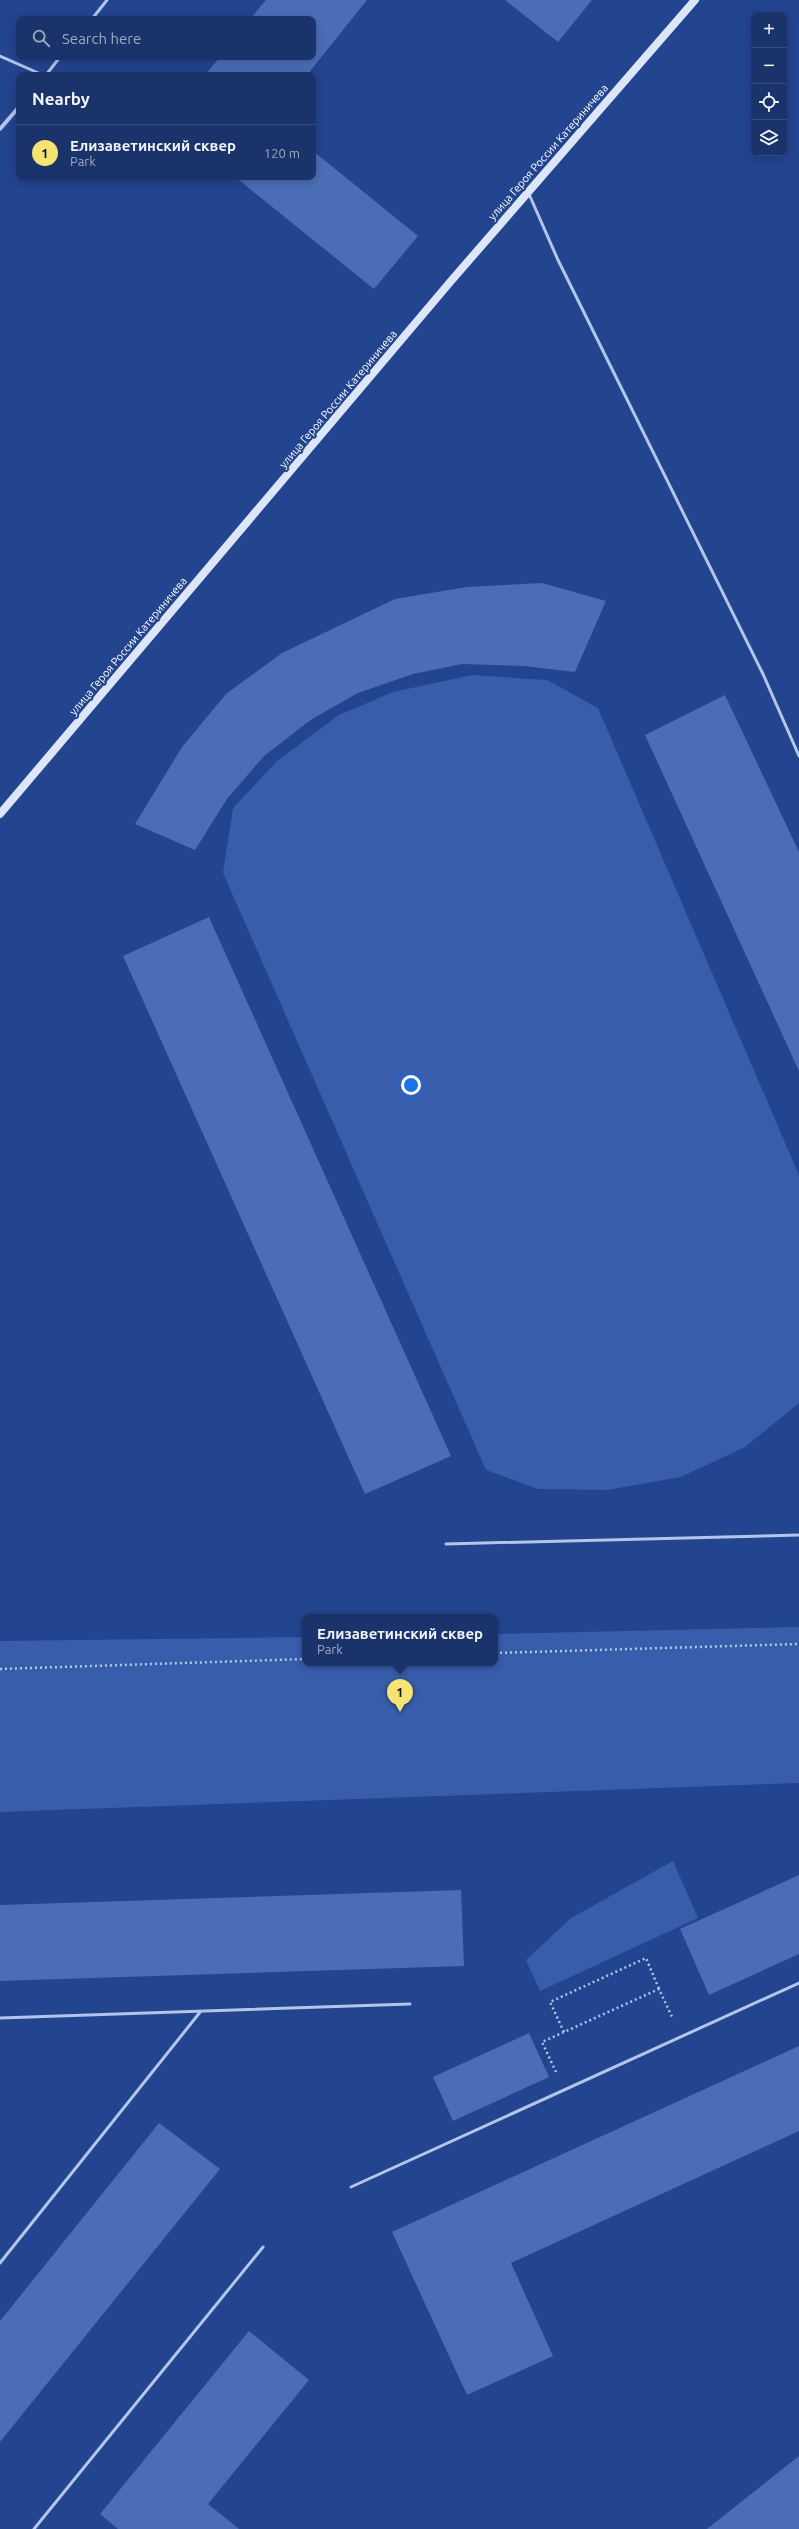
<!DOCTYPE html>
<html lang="en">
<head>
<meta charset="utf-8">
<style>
  body { margin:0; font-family:Ubuntu,sans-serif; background:#233b70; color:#f1f3f6 }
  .controls { position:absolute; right:12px; top:12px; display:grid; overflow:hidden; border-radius:8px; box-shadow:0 2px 10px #0003 }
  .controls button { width:36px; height:36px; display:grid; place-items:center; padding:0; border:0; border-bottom:1px solid #384e7e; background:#1a336a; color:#f1f3f6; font:20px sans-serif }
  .you { position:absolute; left:411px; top:1085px; width:14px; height:14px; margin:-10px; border:3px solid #fff; border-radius:50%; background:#1a73e8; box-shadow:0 0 0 6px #1a73e833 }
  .badge { display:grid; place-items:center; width:26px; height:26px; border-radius:50%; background:#f7e274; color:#111; font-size:13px; font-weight:700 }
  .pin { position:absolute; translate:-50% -33px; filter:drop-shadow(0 1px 2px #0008) }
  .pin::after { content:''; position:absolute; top:21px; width:14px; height:12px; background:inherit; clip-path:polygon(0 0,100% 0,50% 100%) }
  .popup { position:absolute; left:302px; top:1614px; width:196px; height:52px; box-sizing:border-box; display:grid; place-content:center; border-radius:8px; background:#1a336a; filter:drop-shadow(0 1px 3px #0005); font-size:13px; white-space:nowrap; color:#9faac1 }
  .popup b { font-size:15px; color:#f1f3f6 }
  .popup::after { content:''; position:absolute; left:50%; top:100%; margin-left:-8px; border:8px solid transparent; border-top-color:#1a336a }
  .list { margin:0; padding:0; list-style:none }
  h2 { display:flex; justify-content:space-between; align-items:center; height:52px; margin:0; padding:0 16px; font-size:17px }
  h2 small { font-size:13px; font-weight:400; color:#9faac1 }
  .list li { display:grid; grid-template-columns:26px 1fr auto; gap:12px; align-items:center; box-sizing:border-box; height:56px; padding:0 16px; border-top:1px solid #384e7e }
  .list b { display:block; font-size:15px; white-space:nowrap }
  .list p { margin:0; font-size:13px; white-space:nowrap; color:#9faac1 }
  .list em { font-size:13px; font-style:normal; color:#9faac1 }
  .icon { flex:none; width:22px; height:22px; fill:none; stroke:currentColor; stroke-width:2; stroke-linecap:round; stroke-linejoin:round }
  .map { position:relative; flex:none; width:799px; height:2529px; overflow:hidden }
  .search { position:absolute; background:#1a336a; box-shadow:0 2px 10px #0003; left:16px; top:16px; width:300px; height:44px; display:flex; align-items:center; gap:10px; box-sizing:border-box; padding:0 14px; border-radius:8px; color:#9faac1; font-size:15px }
  .panel { position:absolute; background:#1a336a; box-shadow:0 2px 10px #0003; left:16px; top:72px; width:300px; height:108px; border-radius:8px }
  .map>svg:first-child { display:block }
  .green { fill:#375dab }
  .building { fill:#4b6db5 }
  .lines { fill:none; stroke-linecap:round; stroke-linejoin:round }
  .path { stroke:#b2c5eb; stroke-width:2.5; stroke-dasharray:2 3; stroke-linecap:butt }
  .lane { stroke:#b2c5eb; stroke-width:3 }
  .street { stroke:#b2c5eb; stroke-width:4 }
  .secondary { stroke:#dde6f9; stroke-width:8 }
  .labels { text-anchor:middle; stroke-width:4; stroke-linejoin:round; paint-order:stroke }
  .street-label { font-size:11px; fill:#fff; stroke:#23448e }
</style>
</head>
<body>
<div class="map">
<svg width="799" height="2529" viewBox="0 0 799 2529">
  <rect width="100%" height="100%" fill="#23448e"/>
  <!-- green -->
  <path class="green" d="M 472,675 L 547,680 L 598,708 L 799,1175 L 799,1403 L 745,1447 L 681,1477 L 607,1490 L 538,1489 L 486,1470 L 223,873 L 233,808 L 278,760 L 339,715 L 393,692 Z
    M 799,1627 L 799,1783 L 0,1812 L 0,1641 L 305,1637 L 305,1663 L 495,1663 L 495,1634 Z
    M 673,1861 L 698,1918 L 540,1991 L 526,1960 L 571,1918 Z"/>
  <!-- building -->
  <path class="building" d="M 266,0 L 367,0 L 307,75 L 205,75 L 220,57 L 313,57 L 313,19 L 250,19 Z
    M 505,0 L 592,0 L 558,42 Z
    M 313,151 L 418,236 L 374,289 L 235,177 L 313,177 Z
    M 542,583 L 606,601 L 575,672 L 524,666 L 462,664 L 413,674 L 358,693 L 312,719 L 264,756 L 227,799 L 195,850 L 135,824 L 182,747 L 226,694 L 282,653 L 395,599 L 467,587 Z
    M 725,695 L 799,852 L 799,1071 L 645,735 Z
    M 209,917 L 451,1456 L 365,1494 L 123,956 Z
    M 799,1875 L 799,1954 L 709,1995 L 680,1929 Z
    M 461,1890 L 464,1966 L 0,1981 L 0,1905 Z
    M 529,2033 L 549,2077 L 453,2121 L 433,2077 Z
    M 799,2046 L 799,2131 L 511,2263 L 553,2356 L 467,2395 L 392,2232 Z
    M 159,2123 L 220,2169 L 0,2442 L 0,2321 Z
    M 249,2331 L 309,2380 L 208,2504 L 239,2529 L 118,2529 L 100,2514 Z
    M 799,2456 L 799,2529 L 707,2529 Z"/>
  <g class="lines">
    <!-- path -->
    <path class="path" d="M 495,1653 L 799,1644
      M 0,1669 L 305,1659
      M 564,2032 L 550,2002 L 646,1958 L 659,1989
      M 556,2072 L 542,2042 L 659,1989 L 673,2019"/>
    <!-- lane -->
    <path class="lane" d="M 92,19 L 107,0
      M 0,56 L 43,75
      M 46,75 L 60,57
      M 529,194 L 558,260 L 763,674 L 799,756
      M 446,1544 L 799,1535
      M 0,2018 L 410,2004
      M 351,2187 L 799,1983
      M 0,2263 L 201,2011
      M 34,2529 L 263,2247"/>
    <!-- street -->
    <path class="street" d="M 0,129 L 19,107"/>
    <!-- secondary -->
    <path class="secondary" d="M 0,814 L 451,281 L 695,0"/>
  </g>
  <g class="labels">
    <!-- street labels -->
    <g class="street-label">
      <text transform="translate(548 152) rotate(-49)" y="4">улица Героя России Катериничева</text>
      <text transform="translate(338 399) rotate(-50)" y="4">улица Героя России Катериничева</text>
      <text transform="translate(128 646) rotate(-50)" y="4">улица Героя России Катериничева</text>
    </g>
  </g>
</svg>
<div class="controls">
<button>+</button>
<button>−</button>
<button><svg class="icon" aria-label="locate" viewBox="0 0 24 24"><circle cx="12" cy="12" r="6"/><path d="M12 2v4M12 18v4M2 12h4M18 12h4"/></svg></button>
<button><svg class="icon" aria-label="layers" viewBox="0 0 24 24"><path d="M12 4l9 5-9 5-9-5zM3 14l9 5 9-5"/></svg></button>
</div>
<div class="you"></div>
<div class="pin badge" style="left:400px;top:1712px">1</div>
<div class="popup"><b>Елизаветинский сквер</b>Park</div>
<div class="search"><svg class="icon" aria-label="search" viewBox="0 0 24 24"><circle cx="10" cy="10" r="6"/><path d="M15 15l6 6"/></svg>Search here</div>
<section class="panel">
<h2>Nearby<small></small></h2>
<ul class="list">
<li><span class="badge">1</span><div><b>Елизаветинский сквер</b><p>Park</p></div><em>120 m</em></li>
</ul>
</section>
</div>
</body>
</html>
